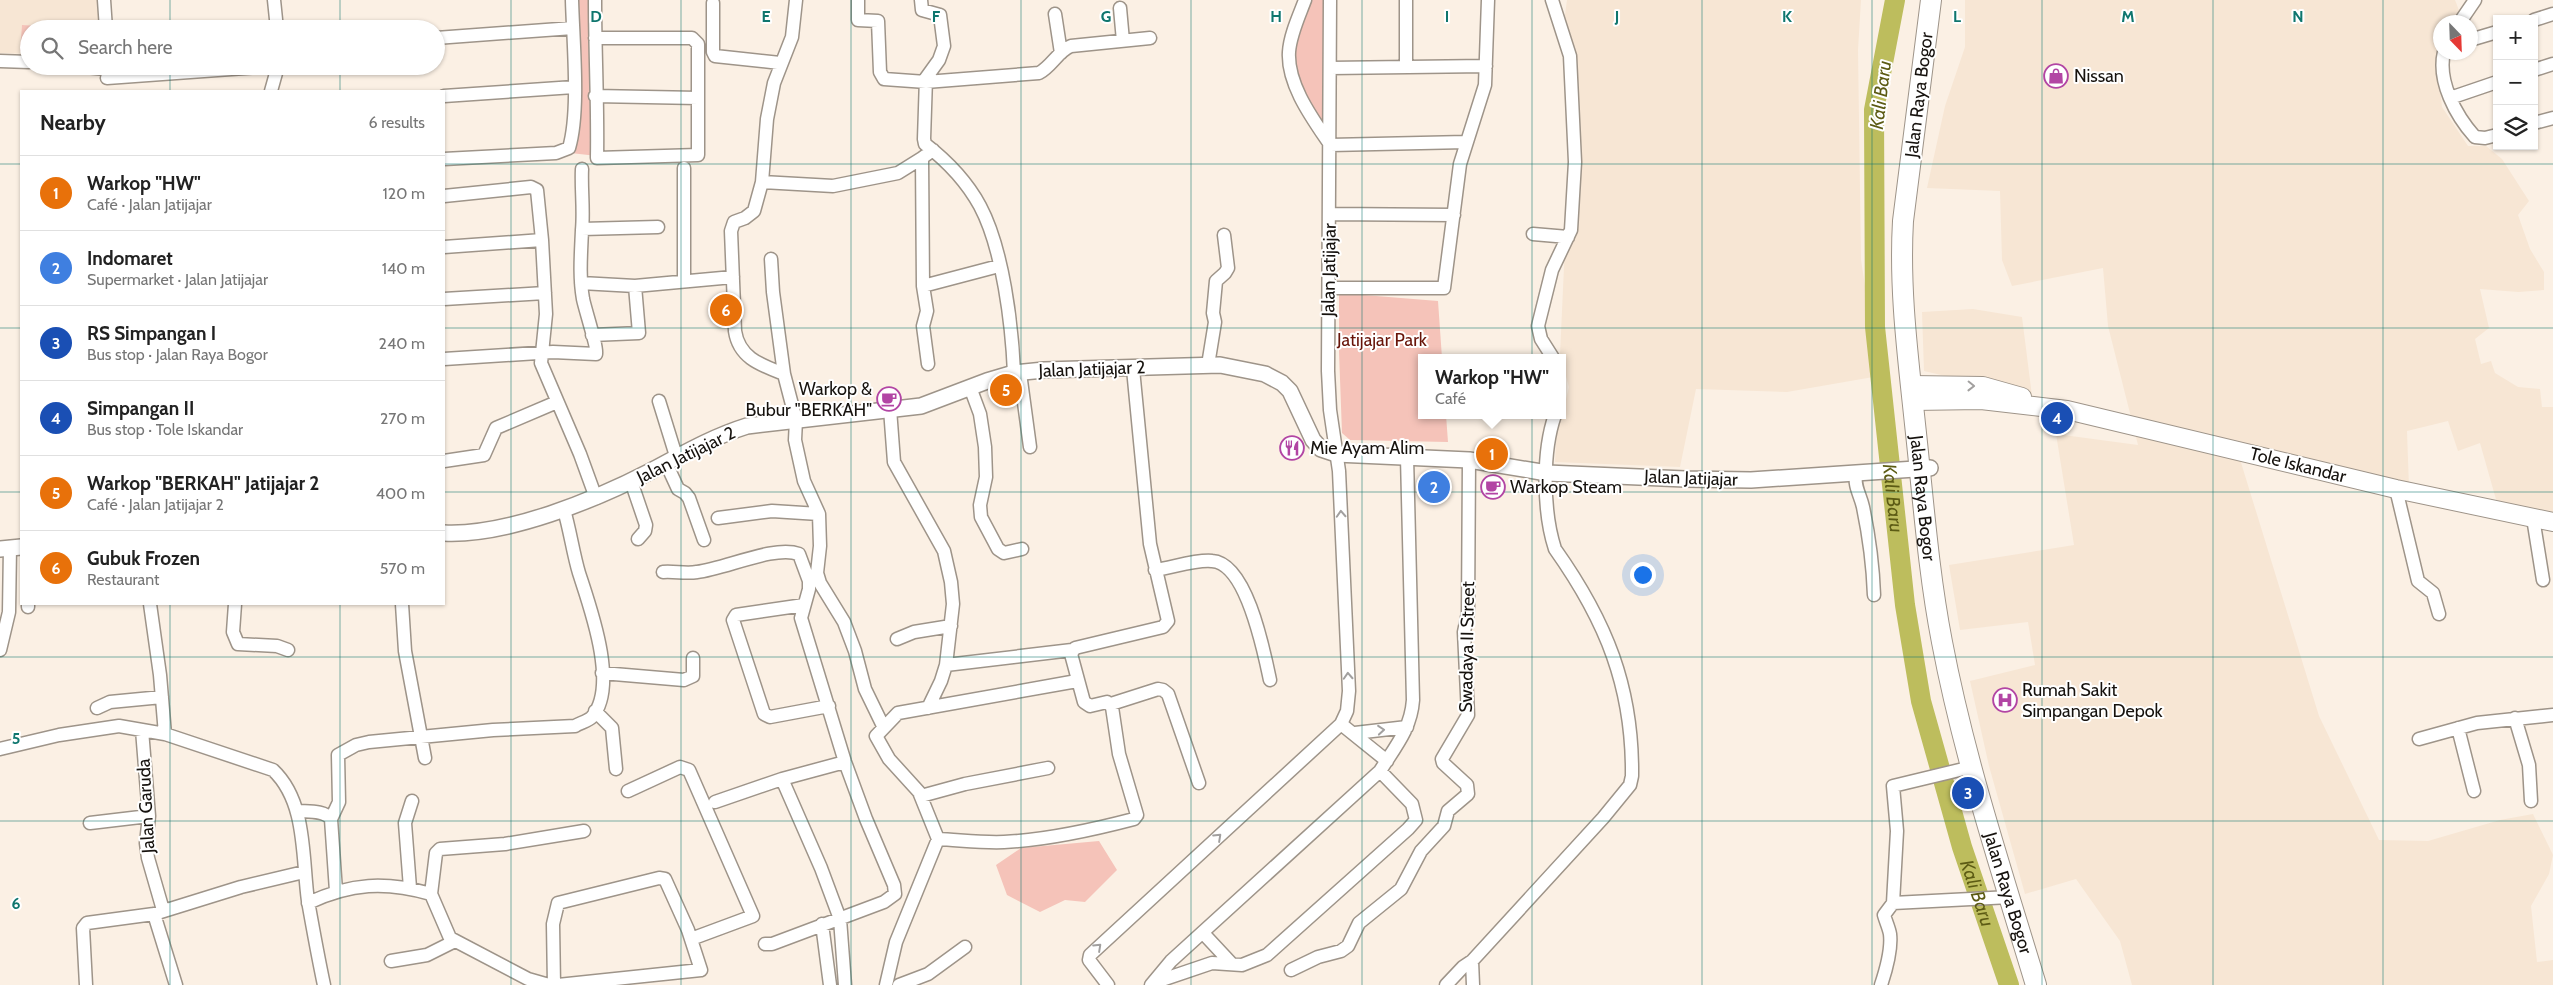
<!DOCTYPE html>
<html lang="en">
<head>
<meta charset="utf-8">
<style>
  body { margin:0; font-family:Cabin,sans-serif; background:#f2f2f2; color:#222 }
  .controls { position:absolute; right:15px; top:15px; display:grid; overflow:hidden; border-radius:0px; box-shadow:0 1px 4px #0004 }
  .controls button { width:45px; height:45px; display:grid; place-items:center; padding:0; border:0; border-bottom:1px solid #e0e0e0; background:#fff; color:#222; font:25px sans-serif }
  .compass { position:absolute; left:2433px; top:15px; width:45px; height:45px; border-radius:50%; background:#fff; box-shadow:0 1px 4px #0004; rotate:157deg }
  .you { position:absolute; left:1642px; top:574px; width:18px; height:18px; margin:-12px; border:4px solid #fff; border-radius:50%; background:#1a73e8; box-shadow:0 0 0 8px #1a73e833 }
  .badge { display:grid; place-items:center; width:32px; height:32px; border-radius:50%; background:#1a73e8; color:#fff; font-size:16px; font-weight:700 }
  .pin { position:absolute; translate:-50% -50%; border:2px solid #fff; box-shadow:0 1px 5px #0006 }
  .popup { position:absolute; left:1418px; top:354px; width:148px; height:65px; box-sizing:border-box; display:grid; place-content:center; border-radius:0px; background:#fff; filter:drop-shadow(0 1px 4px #0005); font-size:16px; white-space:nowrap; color:#767676 }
  .popup b { font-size:19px; color:#222 }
  .popup::after { content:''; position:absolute; left:50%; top:100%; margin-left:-10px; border:10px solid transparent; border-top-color:#fff }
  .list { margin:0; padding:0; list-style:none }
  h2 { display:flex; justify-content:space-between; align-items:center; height:65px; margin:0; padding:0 20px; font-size:21px }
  h2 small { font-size:16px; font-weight:400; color:#767676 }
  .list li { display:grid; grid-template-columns:32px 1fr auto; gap:15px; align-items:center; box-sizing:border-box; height:75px; padding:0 20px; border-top:1px solid #e0e0e0 }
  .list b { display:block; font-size:19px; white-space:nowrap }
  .list p { margin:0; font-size:16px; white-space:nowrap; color:#767676 }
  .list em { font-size:16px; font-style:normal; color:#767676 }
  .icon { flex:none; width:28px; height:28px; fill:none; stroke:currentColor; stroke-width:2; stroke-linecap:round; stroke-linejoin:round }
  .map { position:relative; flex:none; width:2553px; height:985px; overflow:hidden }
  .search { position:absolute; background:#fff; box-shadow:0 1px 4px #0004; left:20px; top:20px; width:425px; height:55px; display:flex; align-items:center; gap:12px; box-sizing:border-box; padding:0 18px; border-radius:28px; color:#767676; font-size:19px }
  .panel { position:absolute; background:#fff; box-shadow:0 1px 4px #0004; left:20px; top:90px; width:425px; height:515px; border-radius:0px }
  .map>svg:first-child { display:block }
  .built { fill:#f7e6d4 }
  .green { fill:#f5c3b9 }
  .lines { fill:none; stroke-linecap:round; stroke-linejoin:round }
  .river { stroke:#bdbd5d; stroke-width:20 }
  .minor-casing { stroke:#9e9489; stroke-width:15 }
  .tertiary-casing { stroke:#9e9489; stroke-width:18 }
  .secondary-casing { stroke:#9e9489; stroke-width:20 }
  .trunk-casing { stroke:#9e9489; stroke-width:22 }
  .minor { stroke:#fff; stroke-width:12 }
  .tertiary { stroke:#fff; stroke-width:15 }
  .secondary { stroke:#fff; stroke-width:18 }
  .trunk { stroke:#fff; stroke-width:20 }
  .oneway { stroke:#a2a09f }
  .grid { fill:none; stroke:#0f766e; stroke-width:1; stroke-opacity:0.55 }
  .labels { text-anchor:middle; stroke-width:4; stroke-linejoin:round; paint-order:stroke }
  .poi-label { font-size:18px; fill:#16120e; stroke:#fff; text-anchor:start }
  .street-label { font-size:18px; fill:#16120e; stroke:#fff }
  .park-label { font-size:18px; fill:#681409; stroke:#fff }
  .water-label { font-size:19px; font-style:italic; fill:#5c5b14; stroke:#fff }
  .grid-label { font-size:16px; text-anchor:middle; font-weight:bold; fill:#0f766e; stroke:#fff; stroke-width:4; stroke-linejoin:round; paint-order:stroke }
</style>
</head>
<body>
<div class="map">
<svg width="2553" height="985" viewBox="0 0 2553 985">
  <rect width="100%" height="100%" fill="#fbf0e4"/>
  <!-- built -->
  <path class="built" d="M 0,0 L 98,0 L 99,29 L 22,25 L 21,51 L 29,51 L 29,54 L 0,53 Z
    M 1567,0 L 1861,0 L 1858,50 L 1861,260 L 1879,376 L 1787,392 L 1696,389 L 1680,467 L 1555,462 L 1557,425 L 1560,415 L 1562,415 L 1569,387 L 1560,355 L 1572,90 L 1563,29 Z
    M 1965,0 L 2455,0 L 2460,13 L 2453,22 L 2440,22 L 2438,68 L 2442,107 L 2468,146 L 2486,146 L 2502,159 L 2529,201 L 2518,215 L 2530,249 L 2544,272 L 2544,290 L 2518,292 L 2480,289 L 2489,328 L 2475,339 L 2481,364 L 2491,361 L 2495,373 L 2518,387 L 2540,389 L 2542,407 L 2553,407 L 2553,521 L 2499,510 L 2480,443 L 2458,451 L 2448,421 L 2407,431 L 2409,488 L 2235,443 L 2319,716 L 2379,840 L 2428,841 L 2500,820 L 2533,814 L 2553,855 L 2549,874 L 2531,906 L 2537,962 L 2553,960 L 2553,985 L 2132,985 L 2120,941 L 2076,879 L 2025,894 L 1989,766 L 1970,681 L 2035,665 L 2028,622 L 1960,630 L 1949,565 L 2074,545 L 2056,434 L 2138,445 L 2108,326 L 2103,268 L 2012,286 L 2002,260 L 2000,191 L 1927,188 L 1945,106 L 1965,47 Z
    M 1973,309 L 2022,317 L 2032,396 L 1924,371 L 1922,312 Z"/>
  <!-- green -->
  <path class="green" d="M 572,0 L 595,0 L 597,156 L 562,152 L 569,148 Z
    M 1305,0 L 1330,0 L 1330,143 L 1293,76 L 1291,40 Z
    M 22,25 L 62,27 L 62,29 L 29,29 L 29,51 L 20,51 Z
    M 1339,293 L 1438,301 L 1442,358 L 1422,358 L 1422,415 L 1446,415 L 1448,442 L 1350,440 L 1342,433 L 1339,352 Z
    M 1099,841 L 1117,870 L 1085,902 L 1065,900 L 1040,912 L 1007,895 L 996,865 L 1021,848 Z"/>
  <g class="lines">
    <!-- river -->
    <path class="river" id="s1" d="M 1895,0 L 1874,110 L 1875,327 L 1905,605 L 1921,701 L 1962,847 L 2009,985"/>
    <!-- minor casing -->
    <g class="minor-casing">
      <path id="minor" d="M 104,0 L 106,29
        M 274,0 L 277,29
        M 595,0 C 595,53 598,106 597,158 L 698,155 L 698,44 L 692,38 L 595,38
        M 796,0 L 792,37 L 774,83 L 767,119 L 762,182 L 754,211 L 745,218 L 734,222 L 731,231 L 735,331 C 739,358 761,365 784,374 L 796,420 L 795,440 L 804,481 L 819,514 L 820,546 L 817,573 L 820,583 L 844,622 L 855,651 L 865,689 L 883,726
        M 858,0 L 858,20 L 878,21 L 880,72 L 884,79 L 926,82 L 1039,73 C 1052,66 1058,51 1071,46 L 1150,38
        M 921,0 L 922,10 L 940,15 L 944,46 L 939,60 L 926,78 L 924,139 L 925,144 C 947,161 967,182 980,206 C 1003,249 1012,325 1014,373
        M 1305,0 C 1299,16 1290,35 1289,52 C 1287,84 1312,118 1329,143
        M 1552,0 L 1570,56 L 1575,162 L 1571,230 L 1552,270 L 1538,326 L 1541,339 L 1553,358
        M 713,3 L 713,52 L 715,56 L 780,63
        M 1120,8 L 1123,41
        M 1055,14 L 1061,53
        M 2534,20 L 2553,14
        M 2460,22 L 2475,0
        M 436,38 L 573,28
        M 2470,40 L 2497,32
        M 2444,52 C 2437,81 2456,116 2475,137 L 2485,138 L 2497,135
        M 0,61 L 29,62
        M 74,66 L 107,69
        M 1406,67 L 1406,0
        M 1330,68 L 1486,66
        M 2534,70 L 2553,64
        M 107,78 L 258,67
        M 271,91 L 278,66
        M 444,96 L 574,87
        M 595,96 L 698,98
        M 2450,98 L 2497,82
        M 2534,123 L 2553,118
        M 1330,145 L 1466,142
        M 444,159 L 556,153 L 569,148 C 580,111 573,41 572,0
        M 684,168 L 684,281
        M 762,182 L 833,186 L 898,173 L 922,158
        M 444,196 L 531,187 L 537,190 L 542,240 L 546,314 L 541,363 L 580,454 L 596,498
        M 1329,214 L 1454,215
        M 582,229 L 658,227
        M 1533,234 L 1568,237
        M 444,247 L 542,240
        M 771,259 L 773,292 L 784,374
        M 581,283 L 635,286 L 733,277
        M 923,286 L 999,266
        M 1329,288 L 1444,288 L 1460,164 L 1485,85 L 1488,0
        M 444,299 L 545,293
        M 592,335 L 639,333 L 635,286
        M 444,359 L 553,352 L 596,354 C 598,349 585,309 583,299 C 579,276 581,254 582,230 C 584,210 581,189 582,169
        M 928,364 L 923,326 L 927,311 L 923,286 L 922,158 L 933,150
        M 1208,365 L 1215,322 L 1213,313 L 1216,281 L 1225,273 L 1228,268 L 1224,235
        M 1020,373 L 1030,447
        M 970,387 L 980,414 L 985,447 L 986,477 L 980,505 L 981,517 L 998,549 L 1004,553 L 1022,549
        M 659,401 L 676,456
        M 890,409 L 894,462 L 944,551 L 951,582 L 953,604 L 946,665 L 941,681 L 928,708
        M 444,461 L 484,455 L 496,428 L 557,402
        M 666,463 L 678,489 L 685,493 L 689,498 L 704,540
        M 1856,474 C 1854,487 1860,494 1863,507 C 1869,536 1873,566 1874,595
        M 631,481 L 646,525 L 645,531 L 638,539
        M 2396,489 L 2418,581 L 2433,593 L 2439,614
        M 718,518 L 772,511 L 819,514
        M 2533,518 L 2543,580
        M 1155,570 C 1171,568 1197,559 1212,561 C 1247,563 1264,652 1270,680
        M 663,572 C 674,571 686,574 697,572 C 725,569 774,545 799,554 L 809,581 L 809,589 L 801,618 L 845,762 L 866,819 L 894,885 L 895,894 L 884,902 L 772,944 L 765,944
        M 150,604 L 160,675 L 165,734 L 273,770 C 307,802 302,858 308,901 C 313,929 318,957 324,985
        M 235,604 L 233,632 L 238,644 L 277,646 L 288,650
        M 402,604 L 405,651 L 425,758
        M 804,605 L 736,615 L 733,620 L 764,714 L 770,717 L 829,706
        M 28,607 L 28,604
        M 897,639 L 914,632 L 951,626
        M 0,650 L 9,612 L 10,547
        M 946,665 L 1072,650
        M 602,673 L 684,680 L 693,676 L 693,658
        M 1111,704 L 1158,689 L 1163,690 L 1168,694 L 1199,783
        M 97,708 L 110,702 L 162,697
        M 595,711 L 612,728 L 616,769
        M 2515,718 L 2529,765 L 2531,801
        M 1341,724 L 1387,761
        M 2458,728 L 2474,791
        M 142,730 L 149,816 L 146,843 L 148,858 L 163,910
        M 1355,733 L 1407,727
        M 2419,739 L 2477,723 L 2553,715
        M 0,749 L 59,735 L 119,726 L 165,734
        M 782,779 L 821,868 L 840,919 L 845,985
        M 628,791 L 680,767 L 689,770 L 753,916 L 691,939
        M 921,796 L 965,784 L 1048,768
        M 715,802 L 782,779 L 845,762
        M 297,811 C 308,812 324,810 331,819 L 336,891
        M 331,819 L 339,802 L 338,755 L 356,745 L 369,742 L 493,730 L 575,726 C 580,723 588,721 592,717 C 619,686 590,607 579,573 C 573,553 570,530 564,510
        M 90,823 L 149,816
        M 938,839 C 960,840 982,843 1004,842 C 1048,840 1092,830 1134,819 L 1137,815 L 1119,754 L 1112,707 L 1107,702 L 1090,706 L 1084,702 L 1071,654 L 1075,648 L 1163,627 L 1168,621 L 1150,544 L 1133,369
        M 410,888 L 405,823 L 412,801
        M 431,894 L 436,853 L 440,849 L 505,844 L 584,831
        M 308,903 C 351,883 385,881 431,894 L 450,938 L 528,979 L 549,985
        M 1893,903 L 2010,897
        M 154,914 L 176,985
        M 822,924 L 830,985
        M 1203,933 L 1231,963
        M 391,961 L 427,955 L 455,941
        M 1291,970 L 1318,957 L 1341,951 L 1348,946 L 1359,923 L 1401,889 L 1421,851 L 1444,826 L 1448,811 L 1468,794 L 1467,785 L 1443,763 L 1442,759 L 1468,715 L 1464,632 L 1468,613 L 1469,460
        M 1153,983 L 1212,963 L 1242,965 L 1267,955 L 1408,829 L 1416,820 L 1412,804 L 1380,771
        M 86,985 L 83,928 L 87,923 L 154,914 L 241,887 L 304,872
        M 554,985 L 553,924 L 558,903 L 659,878 L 665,879 L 688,930 L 701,970 L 558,985
        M 886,985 L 896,942 L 938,839 L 919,792 L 889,759 L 876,736 L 898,713 L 1077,681
        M 899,985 L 928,974 L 965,947
        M 1108,985 L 1089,960 L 1090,955 L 1341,724 L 1347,711 L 1349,691 L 1339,471 L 1330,410 L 1328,371 L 1330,0
        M 1151,985 L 1171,961 L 1380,771 C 1395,747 1411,729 1413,700 L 1407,457
        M 1446,985 L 1463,967 L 1472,961
        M 1473,985 L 1472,961 L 1603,818 L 1630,785 L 1632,776 C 1633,687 1606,621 1555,549 C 1543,512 1542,452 1555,415
        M 1881,985 C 1886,970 1892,950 1890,934 C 1889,928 1886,922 1884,915 L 1893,903 L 1897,831 L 1893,786 L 1972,767"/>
    </g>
    <!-- tertiary casing -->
    <g class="tertiary-casing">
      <path id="tertiary" d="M 444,533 C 507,536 595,500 651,471 C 683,454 712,437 747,426 L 921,406 L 987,381 L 1014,373 L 1044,370 L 1220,365 L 1265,374 L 1282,383 L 1290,391 L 1313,440 L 1321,449 L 1336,454 L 1469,460 L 1547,473 L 1685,479 L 1751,480 L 1930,468
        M 0,549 L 21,547"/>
    </g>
    <!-- secondary casing -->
    <g class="secondary-casing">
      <path id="secondary" d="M 1911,385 L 1983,386 L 2022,397
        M 1913,401 L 1981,400 L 2067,410 L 2396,489 L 2553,522"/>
    </g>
    <!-- trunk casing -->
    <g class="trunk-casing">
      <g id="trunk">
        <path id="s2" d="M 1931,0 L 1903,221 C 1899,289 1908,357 1915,424 C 1923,496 1928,570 1942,642 C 1964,758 2002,872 2036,985"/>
      </g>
    </g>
    <!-- minor -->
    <use href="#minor" class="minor"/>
    <!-- tertiary -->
    <use href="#tertiary" class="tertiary"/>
    <!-- secondary -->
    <use href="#secondary" class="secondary"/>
    <!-- trunk -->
    <use href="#trunk" class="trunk"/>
  </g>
  <!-- one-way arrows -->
  <defs><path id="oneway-chevron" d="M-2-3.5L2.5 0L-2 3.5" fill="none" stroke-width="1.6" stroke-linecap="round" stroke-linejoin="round" transform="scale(1.25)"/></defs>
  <g class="oneway">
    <use href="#oneway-chevron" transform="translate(1971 386) rotate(1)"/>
    <use href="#oneway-chevron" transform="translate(1341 514) rotate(-93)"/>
    <use href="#oneway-chevron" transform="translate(1348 676) rotate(-93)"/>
    <use href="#oneway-chevron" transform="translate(1381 730) rotate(-5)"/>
    <use href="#oneway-chevron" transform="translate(1218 837) rotate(-43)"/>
    <use href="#oneway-chevron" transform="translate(1098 947) rotate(-43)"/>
  </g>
  <!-- grid -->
  <path class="grid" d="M 170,0 L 170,29M 340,0 L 340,29M 511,0 L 511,985M 681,0 L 681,985M 851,0 L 851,985M 1021,0 L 1021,985M 1191,0 L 1191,985M 1362,0 L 1362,985M 1532,0 L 1532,985M 1702,0 L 1702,985M 1872,0 L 1872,985M 2042,0 L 2042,985M 2213,0 L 2213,985M 2383,0 L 2383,985M 170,66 L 170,91M 340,66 L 340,91M 0,164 L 21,164M 444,164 L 2553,164M 0,328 L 21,328M 444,328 L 2553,328M 0,492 L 21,492M 444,492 L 2553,492M 170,604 L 170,985M 340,604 L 340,985M 0,657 L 2553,657M 0,821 L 2553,821"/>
  <!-- icons -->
  <defs>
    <g id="shop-ring" transform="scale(1.25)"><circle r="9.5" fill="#fff" stroke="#b245a4" stroke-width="1.5"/><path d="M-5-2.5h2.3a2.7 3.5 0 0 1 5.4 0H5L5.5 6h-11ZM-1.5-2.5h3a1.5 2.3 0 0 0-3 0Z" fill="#b245a4"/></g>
    <g id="cafe-ring" transform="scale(1.25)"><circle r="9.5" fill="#fff" stroke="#b245a4" stroke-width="1.5"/><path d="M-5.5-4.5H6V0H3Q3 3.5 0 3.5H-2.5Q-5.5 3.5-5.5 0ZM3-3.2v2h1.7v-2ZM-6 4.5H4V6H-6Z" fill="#b245a4"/></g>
    <g id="restaurant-ring" transform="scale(1.25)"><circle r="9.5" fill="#fff" stroke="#b245a4" stroke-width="1.5"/><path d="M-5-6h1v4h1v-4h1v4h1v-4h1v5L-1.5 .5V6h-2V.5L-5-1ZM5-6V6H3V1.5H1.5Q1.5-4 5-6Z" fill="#b245a4"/></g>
    <g id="hospital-ring" transform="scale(1.25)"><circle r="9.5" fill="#fff" stroke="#b245a4" stroke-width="1.5"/><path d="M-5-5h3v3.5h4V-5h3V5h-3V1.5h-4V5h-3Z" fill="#b245a4"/></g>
  </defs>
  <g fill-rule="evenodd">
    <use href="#shop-ring" x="2056" y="76"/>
    <use href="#cafe-ring" x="889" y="399"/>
    <use href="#restaurant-ring" x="1292" y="448"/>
    <use href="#cafe-ring" x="1493" y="487"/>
    <use href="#hospital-ring" x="2005" y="700"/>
  </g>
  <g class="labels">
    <!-- poi labels -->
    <g class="poi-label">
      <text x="2074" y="82">Nissan</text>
      <text x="872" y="395" text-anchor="end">Warkop &amp;<tspan x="872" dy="21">Bubur "BERKAH"</tspan></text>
      <text x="1310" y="454">Mie Ayam Alim</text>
      <text x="1510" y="493">Warkop Steam</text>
      <text x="2022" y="696">Rumah Sakit<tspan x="2022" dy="21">Simpangan Depok</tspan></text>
    </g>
    <!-- street labels -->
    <g class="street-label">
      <text transform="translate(1919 95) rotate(-83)" y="6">Jalan Raya Bogor</text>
      <text transform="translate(1329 270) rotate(-89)" y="6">Jalan Jatijajar</text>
      <text transform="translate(1092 369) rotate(-2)" y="6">Jalan Jatijajar 2</text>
      <text transform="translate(686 455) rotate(-26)" y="6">Jalan Jatijajar 2</text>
      <text transform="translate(2298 465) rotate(14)" y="6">Tole Iskandar</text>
      <text transform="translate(1691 478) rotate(2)" y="6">Jalan Jatijajar</text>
      <text dy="6" stroke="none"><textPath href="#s2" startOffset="501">Jalan Raya Bogor</textPath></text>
      <text transform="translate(1467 647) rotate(-89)" y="6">Swadaya II Street</text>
      <text transform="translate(146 806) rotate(-93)" y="6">Jalan Garuda</text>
      <text dy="6" stroke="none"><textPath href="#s2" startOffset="906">Jalan Raya Bogor</textPath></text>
    </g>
    <!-- park labels -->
    <g class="park-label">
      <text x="1382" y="346">Jatijajar Park</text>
    </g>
    <!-- water labels -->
    <g class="water-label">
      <text transform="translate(1880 95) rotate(-83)" y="7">Kali Baru</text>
      <text dy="7" stroke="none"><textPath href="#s1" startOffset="501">Kali Baru</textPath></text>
      <text dy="7" stroke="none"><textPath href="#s1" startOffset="906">Kali Baru</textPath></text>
    </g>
  </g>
  <g class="grid-label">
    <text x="596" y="22">D</text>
    <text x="766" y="22">E</text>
    <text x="936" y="22">F</text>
    <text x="1106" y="22">G</text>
    <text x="1276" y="22">H</text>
    <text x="1447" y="22">I</text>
    <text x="1617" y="22">J</text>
    <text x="1787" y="22">K</text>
    <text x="1957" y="22">L</text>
    <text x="2128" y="22">M</text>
    <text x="2298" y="22">N</text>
    <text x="16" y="744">5</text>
    <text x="16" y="909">6</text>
  </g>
</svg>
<div class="controls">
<button>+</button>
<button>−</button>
<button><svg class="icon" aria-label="layers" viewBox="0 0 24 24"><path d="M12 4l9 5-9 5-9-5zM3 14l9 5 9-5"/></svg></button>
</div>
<svg class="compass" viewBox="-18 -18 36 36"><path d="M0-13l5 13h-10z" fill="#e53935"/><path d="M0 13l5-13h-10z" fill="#767676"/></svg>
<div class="you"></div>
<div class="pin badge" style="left:1492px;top:454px;background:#e8710a">1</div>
<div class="popup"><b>Warkop &quot;HW&quot;</b>Café</div>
<div class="pin badge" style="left:1434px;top:487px;background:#3f7fe0">2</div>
<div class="pin badge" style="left:1968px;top:793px;background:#1a4fb4">3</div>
<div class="pin badge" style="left:2057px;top:418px;background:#1a4fb4">4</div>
<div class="pin badge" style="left:1006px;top:390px;background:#e8710a">5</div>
<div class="pin badge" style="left:726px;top:310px;background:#e8710a">6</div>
<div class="search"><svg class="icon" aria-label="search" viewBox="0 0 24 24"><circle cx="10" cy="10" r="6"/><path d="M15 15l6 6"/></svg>Search here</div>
<section class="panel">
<h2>Nearby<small>6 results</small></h2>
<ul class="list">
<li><span class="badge" style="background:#e8710a">1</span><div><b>Warkop &quot;HW&quot;</b><p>Café · Jalan Jatijajar</p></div><em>120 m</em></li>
<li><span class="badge" style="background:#3f7fe0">2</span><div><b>Indomaret</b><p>Supermarket · Jalan Jatijajar</p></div><em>140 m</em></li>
<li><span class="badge" style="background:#1a4fb4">3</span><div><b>RS Simpangan I</b><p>Bus stop · Jalan Raya Bogor</p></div><em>240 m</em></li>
<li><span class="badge" style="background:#1a4fb4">4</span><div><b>Simpangan II</b><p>Bus stop · Tole Iskandar</p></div><em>270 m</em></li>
<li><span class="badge" style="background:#e8710a">5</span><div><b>Warkop &quot;BERKAH&quot; Jatijajar 2</b><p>Café · Jalan Jatijajar 2</p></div><em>400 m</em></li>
<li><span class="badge" style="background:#e8710a">6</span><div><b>Gubuk Frozen</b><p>Restaurant</p></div><em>570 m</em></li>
</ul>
</section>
</div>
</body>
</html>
